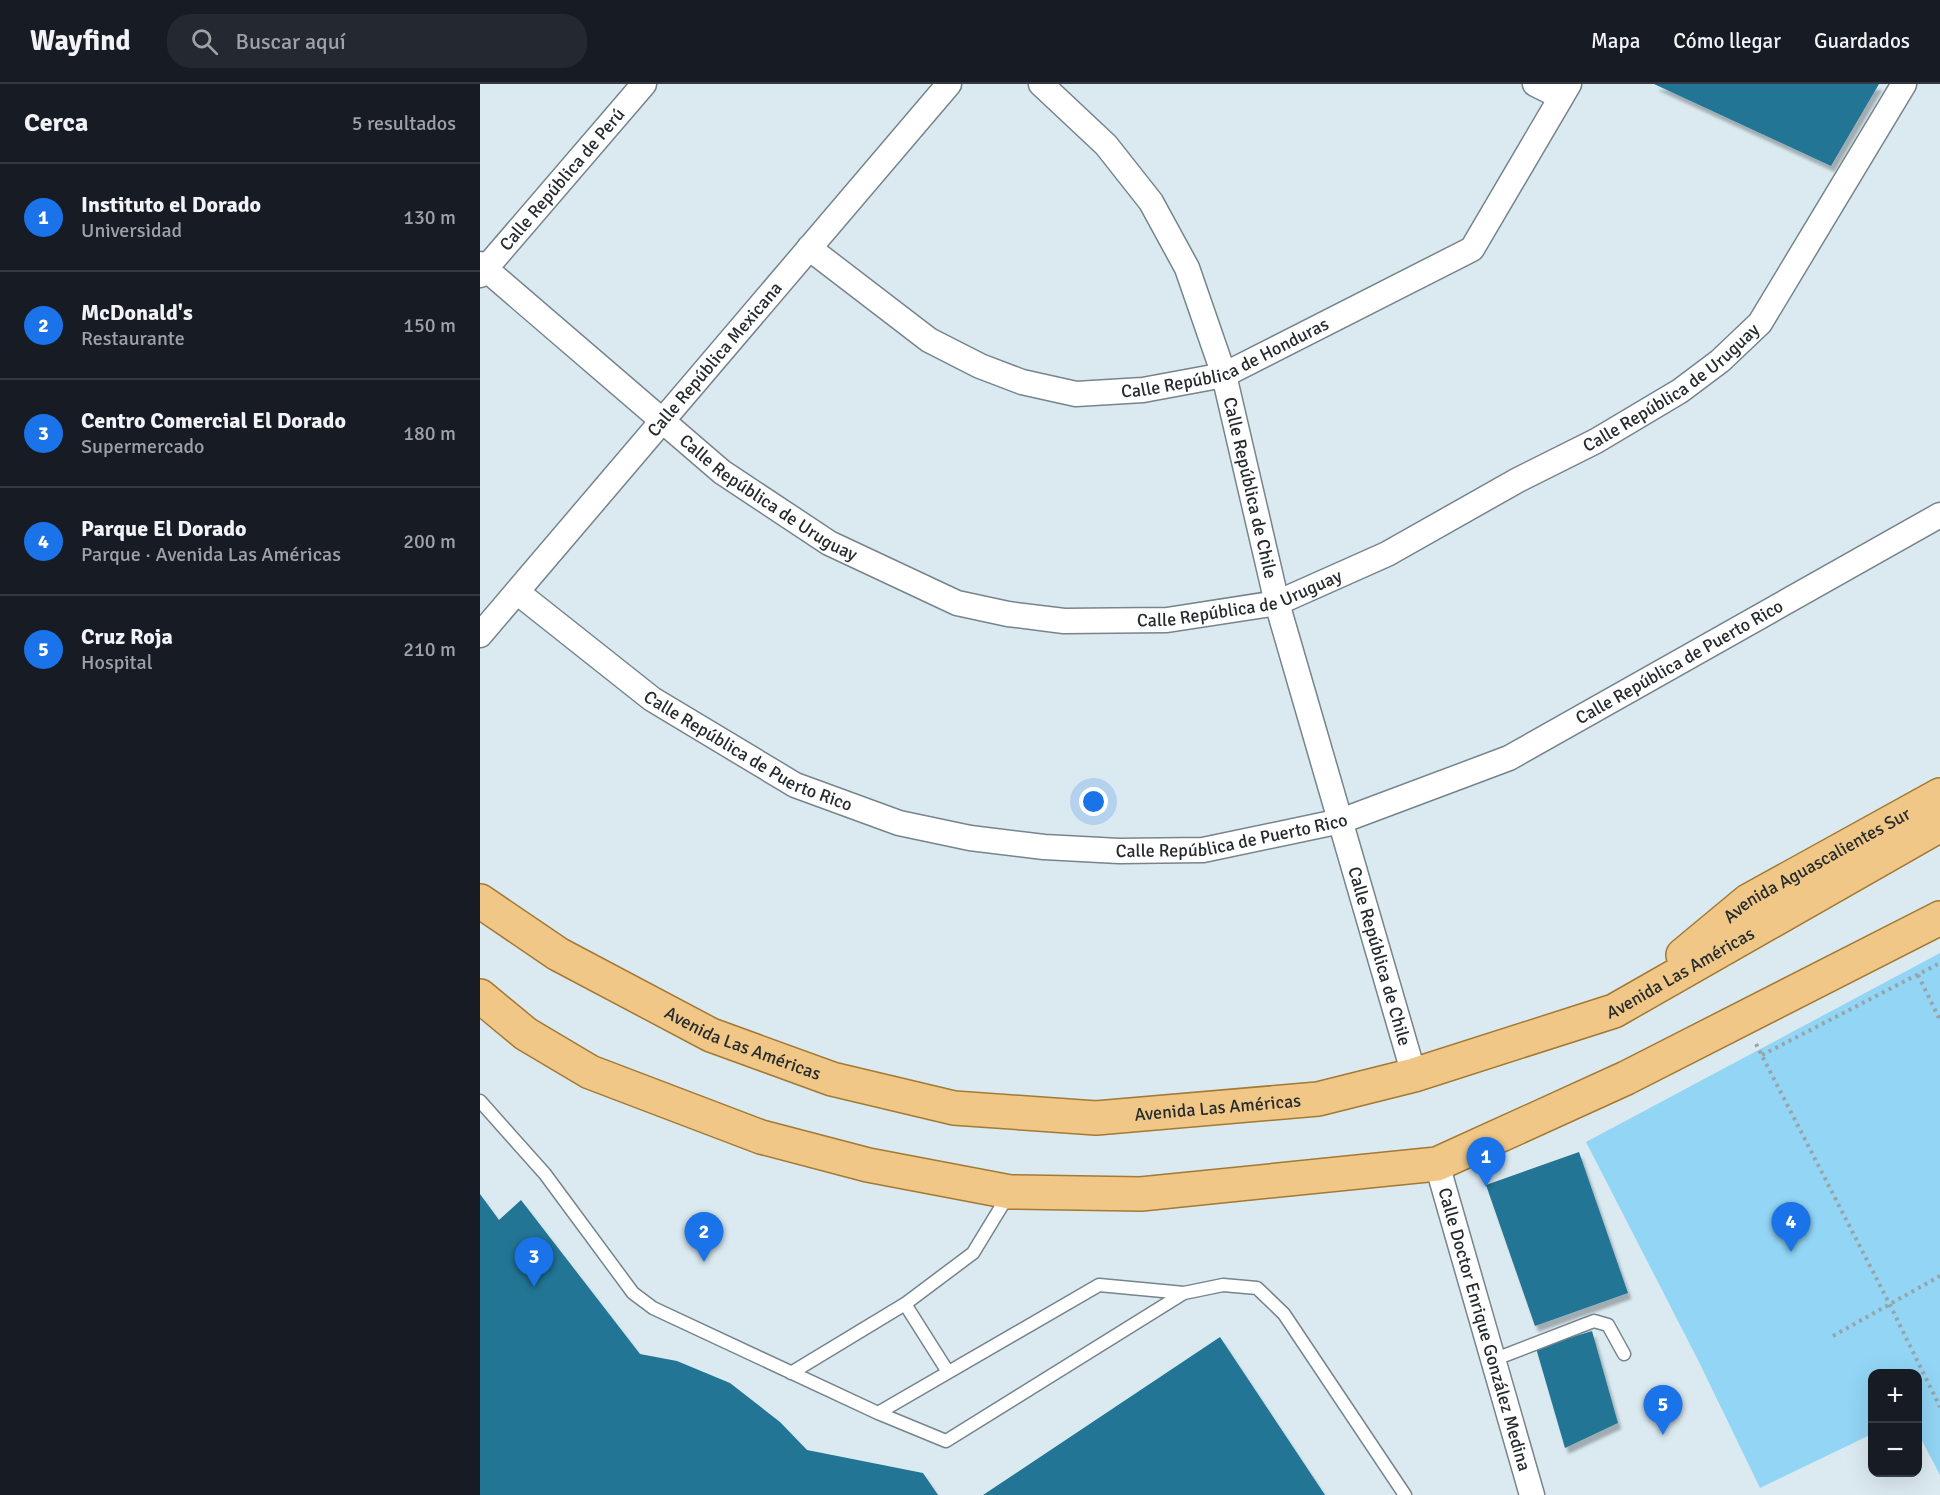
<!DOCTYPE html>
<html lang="es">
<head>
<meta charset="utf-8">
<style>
  body { margin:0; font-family:Signika,sans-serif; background:#242831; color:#f1f3f6 }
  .controls { position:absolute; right:18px; bottom:18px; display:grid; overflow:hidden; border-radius:12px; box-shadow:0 6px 24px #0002 }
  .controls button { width:54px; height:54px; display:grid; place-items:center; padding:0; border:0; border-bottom:2px solid #363941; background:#171b24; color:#f1f3f6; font:30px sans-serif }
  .you { position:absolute; left:614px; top:718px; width:21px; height:21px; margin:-15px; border:4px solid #fff; border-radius:50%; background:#1a73e8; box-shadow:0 0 0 9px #1a73e833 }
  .badge { display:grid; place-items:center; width:39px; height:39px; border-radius:50%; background:#1a73e8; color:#fff; font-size:20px; font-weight:700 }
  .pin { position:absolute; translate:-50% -50px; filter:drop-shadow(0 2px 3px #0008) }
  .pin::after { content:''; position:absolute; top:32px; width:21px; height:18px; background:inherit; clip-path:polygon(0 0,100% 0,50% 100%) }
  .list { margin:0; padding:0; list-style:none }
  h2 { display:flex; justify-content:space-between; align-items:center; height:78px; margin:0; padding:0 24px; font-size:26px }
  h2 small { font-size:20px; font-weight:400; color:#9ea1a6 }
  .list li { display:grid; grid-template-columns:39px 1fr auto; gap:18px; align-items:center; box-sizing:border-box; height:108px; padding:0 24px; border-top:2px solid #363941 }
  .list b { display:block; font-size:22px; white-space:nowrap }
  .list p { margin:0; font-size:20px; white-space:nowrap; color:#9ea1a6 }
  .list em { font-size:20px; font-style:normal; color:#9ea1a6 }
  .icon { flex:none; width:33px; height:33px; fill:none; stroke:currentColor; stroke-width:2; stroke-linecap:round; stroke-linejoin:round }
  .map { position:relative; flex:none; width:1460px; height:1411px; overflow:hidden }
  header { display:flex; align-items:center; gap:36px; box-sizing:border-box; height:84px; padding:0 30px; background:#171b24; border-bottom:2px solid #363941 }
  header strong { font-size:28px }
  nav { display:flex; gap:33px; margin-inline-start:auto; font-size:21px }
  .search { width:420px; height:54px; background:#242831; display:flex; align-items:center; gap:15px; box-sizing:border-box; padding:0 21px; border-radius:24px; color:#9ea1a6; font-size:22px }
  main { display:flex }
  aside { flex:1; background:#171b24 }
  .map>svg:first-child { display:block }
  .green { fill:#92d5f5 }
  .building { fill:#247595; filter:url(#shadow) }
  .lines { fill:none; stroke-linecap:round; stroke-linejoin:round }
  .lane-casing { stroke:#76848b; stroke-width:15 }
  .street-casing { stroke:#76848b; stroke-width:27 }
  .primary-casing { stroke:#a37933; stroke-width:36 }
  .path { stroke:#99a4a9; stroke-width:4; stroke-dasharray:3 4.5; stroke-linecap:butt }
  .lane { stroke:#fff; stroke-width:12 }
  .street { stroke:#fff; stroke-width:24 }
  .primary { stroke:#f0c786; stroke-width:33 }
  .labels { text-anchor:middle; stroke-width:6; stroke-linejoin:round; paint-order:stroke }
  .street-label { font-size:18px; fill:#262c2e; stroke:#dbeaf1 }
</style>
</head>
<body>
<header>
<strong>Wayfind</strong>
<div class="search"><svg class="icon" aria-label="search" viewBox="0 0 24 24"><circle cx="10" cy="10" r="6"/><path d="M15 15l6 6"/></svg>Buscar aquí</div>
<nav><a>Mapa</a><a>Cómo llegar</a><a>Guardados</a></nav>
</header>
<main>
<aside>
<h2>Cerca<small>5 resultados</small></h2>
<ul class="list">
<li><span class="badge">1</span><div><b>Instituto el Dorado</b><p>Universidad</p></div><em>130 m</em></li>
<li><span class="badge">2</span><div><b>McDonald's</b><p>Restaurante</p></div><em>150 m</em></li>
<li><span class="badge">3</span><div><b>Centro Comercial El Dorado</b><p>Supermercado</p></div><em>180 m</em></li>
<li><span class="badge">4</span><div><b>Parque El Dorado</b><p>Parque · Avenida Las Américas</p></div><em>200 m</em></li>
<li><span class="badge">5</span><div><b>Cruz Roja</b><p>Hospital</p></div><em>210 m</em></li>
</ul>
</aside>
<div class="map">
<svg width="1460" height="1411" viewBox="0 0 1460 1411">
  <defs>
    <filter id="shadow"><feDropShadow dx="3.5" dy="6" stdDeviation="1.5" flood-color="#0004"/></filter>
  </defs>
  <rect width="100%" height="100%" fill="#dbeaf1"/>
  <!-- green -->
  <path class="green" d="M 1460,869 L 1460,1391 L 1438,1349 L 1438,1290 L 1392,1290 L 1392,1350 L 1280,1404 L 1219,1278 L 1106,1058 Z"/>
  <!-- building -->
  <path class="building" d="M 1174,0 L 1399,0 L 1351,82 Z
    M 1099,1068 L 1148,1209 L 1055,1242 L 1006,1101 Z
    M 0,1110 L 19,1136 L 41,1116 L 160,1270 L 197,1277 L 250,1299 L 300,1338 L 327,1366 L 443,1389 L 458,1411 L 0,1411 Z
    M 1112,1247 L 1138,1339 L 1085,1364 L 1056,1264 Z
    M 740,1253 L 845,1411 L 503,1411 Z"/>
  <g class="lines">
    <!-- lane casing -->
    <g class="lane-casing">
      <path id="lane" d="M 0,1017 L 65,1090 L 153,1209 L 173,1224 L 398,1329 L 466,1357 L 704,1209 L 743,1201 L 777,1204 L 804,1230 L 925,1411
        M 425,1220 L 468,1288
        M 1013,1276 L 1114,1237 L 1128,1241 L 1144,1270
        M 311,1289 L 425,1220 L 493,1169 L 529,1110
        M 398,1329 L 619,1201 L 704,1209"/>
    </g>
    <!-- street casing -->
    <g class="street-casing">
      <g id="street">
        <path id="s1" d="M 561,0 L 626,61 L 671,118 L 707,184 L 744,291 L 797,519 L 934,991"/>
        <path d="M 1055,0 L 1081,13"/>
        <path id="s2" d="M 329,164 L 449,256 L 500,282 L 542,298 L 596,310 L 663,306 L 744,291 L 992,165 L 1089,0"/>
        <path id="s3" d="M 0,180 L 242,388 L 349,459 L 477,519 L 528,530 L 584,537 L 687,536 L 797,519 L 907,470 L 1038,396 L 1116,357 L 1200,307 L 1240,277 L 1280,239 L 1424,0"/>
        <path id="s4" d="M 0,191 L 164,0"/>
        <path id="s5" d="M 37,508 L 172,615 L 315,701 L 419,739 L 490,754 L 564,763 L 639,767 L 723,766 L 861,737 L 1029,674 L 1460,431"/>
        <path id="s6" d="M 0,551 L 469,0"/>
        <path id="s7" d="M 957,1080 L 1052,1411"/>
      </g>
    </g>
    <!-- primary casing -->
    <g class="primary-casing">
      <g id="primary">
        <path id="s8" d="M 0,817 L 78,870 L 231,951 L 352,995 L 474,1024 L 616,1034 L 838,1015 L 934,991 L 1134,927 L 1460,741"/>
        <path id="s9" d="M 1203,871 L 1268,817 L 1460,711"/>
        <path d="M 0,912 L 46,950 L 110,988 L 281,1053 L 388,1081 L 530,1108 L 661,1110 L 957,1080 L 1146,994 L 1460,834"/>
      </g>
    </g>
    <!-- path -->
    <path class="path" d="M 1438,891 L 1460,936
      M 1276,960 L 1409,1219 L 1460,1323
      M 1282,971 L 1460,879
      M 1353,1252 L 1460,1192"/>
    <!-- lane -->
    <use href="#lane" class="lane"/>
    <!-- street -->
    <use href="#street" class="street"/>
    <!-- primary -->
    <use href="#primary" class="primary"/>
  </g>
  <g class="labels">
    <!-- street labels -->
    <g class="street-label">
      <text dy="6" stroke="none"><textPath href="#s4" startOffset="126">Calle República de Perú</textPath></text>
      <text dy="6" stroke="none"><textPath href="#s2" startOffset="464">Calle República de Honduras</textPath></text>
      <text dy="6" stroke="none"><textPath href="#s6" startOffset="362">Calle República Mexicana</textPath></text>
      <text dy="6" stroke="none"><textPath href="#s3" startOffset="1362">Calle República de Uruguay</textPath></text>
      <text dy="6" stroke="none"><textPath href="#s1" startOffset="466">Calle República de Chile</textPath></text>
      <text dy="6" stroke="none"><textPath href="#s3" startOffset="372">Calle República de Uruguay</textPath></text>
      <text dy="6" stroke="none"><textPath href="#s3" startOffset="876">Calle República de Uruguay</textPath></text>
      <text dy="6" stroke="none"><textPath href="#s5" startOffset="1272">Calle República de Puerto Rico</textPath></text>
      <text dy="6" stroke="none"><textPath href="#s5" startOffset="282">Calle República de Puerto Rico</textPath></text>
      <text dy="6" stroke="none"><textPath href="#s5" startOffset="786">Calle República de Puerto Rico</textPath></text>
      <text dy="6" stroke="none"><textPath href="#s9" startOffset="162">Avenida Aguascalientes Sur</textPath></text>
      <text dy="6" stroke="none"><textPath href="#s1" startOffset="952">Calle República de Chile</textPath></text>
      <text dy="6" stroke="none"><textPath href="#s8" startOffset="1272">Avenida Las Américas</textPath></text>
      <text dy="6" stroke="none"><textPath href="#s8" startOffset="300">Avenida Las Américas</textPath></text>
      <text dy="6" stroke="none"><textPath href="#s8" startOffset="786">Avenida Las Américas</textPath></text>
      <text dy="6" stroke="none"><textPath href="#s7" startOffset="172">Calle Doctor Enrique González Medina</textPath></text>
    </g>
  </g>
</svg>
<div class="controls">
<button>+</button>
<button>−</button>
</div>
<div class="you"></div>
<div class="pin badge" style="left:1006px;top:1103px">1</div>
<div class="pin badge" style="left:224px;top:1178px">2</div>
<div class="pin badge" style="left:54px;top:1203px">3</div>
<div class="pin badge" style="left:1311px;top:1168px">4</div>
<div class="pin badge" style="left:1183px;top:1351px">5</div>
</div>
</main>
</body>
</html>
